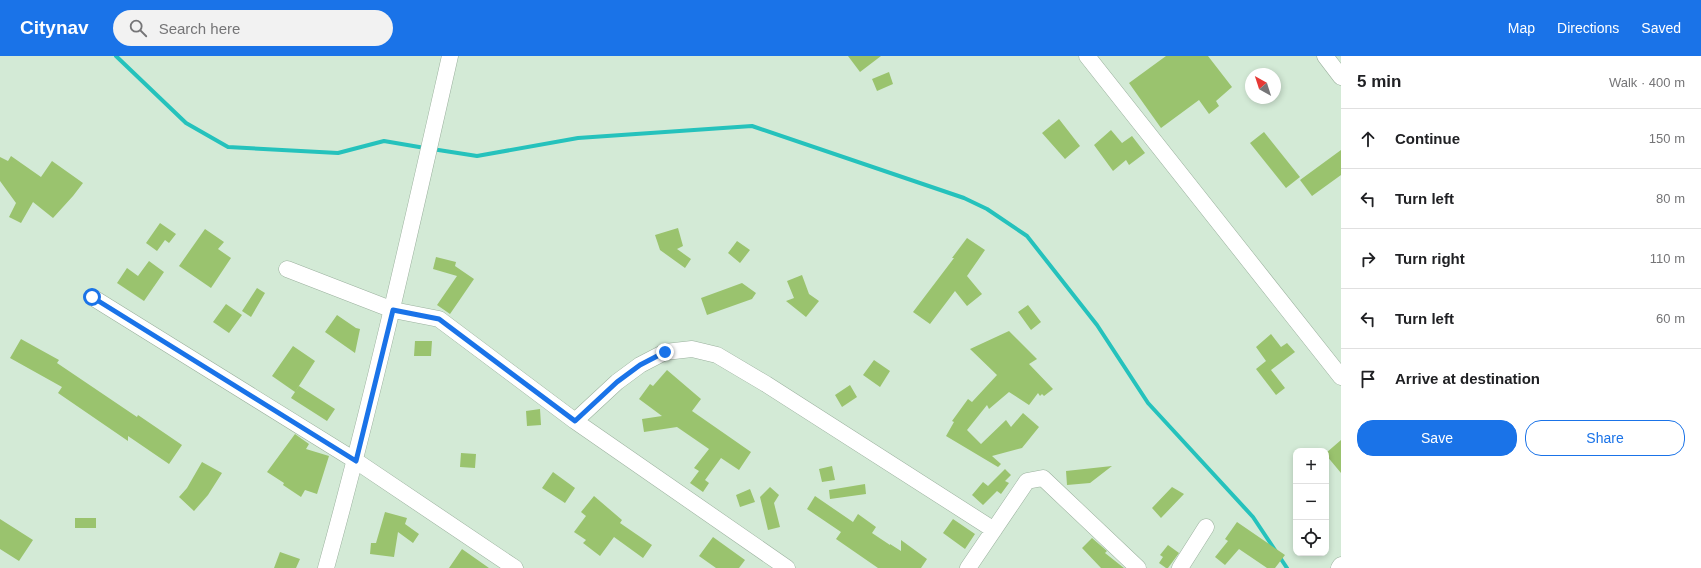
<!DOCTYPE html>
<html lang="en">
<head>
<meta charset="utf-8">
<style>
  body { margin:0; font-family:Arial,sans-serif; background:#f2f2f2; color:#202124 }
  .controls { position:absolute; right:12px; bottom:12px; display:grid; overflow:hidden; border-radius:8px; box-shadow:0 2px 6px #0003 }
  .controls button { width:36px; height:36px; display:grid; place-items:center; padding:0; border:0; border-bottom:1px solid #e0e0e0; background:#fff; color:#202124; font:20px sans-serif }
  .compass { position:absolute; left:1245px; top:12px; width:36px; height:36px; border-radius:50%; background:#fff; box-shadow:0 2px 6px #0003; rotate:321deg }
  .stop { position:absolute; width:12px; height:12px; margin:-9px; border:3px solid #1a73e8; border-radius:50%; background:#fff }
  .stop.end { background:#1a73e8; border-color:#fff; box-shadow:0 1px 4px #0008 }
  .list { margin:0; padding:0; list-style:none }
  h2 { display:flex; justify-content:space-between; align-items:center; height:52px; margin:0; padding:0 16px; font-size:17px }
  h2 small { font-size:13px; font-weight:400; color:#757577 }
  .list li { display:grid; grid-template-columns:26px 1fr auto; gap:12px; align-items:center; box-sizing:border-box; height:60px; padding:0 16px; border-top:1px solid #e0e0e0 }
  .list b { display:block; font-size:15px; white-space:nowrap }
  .list em { font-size:13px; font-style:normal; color:#757577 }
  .actions { display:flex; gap:8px; padding:12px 16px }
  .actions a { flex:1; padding:9px 0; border:1px solid #1a73e8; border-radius:16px; text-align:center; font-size:14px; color:#1a73e8 }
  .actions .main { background:#1a73e8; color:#fff }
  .icon { flex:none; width:22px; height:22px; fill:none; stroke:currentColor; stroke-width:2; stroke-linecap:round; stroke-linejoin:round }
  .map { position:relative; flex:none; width:1341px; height:512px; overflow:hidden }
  header { display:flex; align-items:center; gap:24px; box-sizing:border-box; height:56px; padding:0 20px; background:#1a73e8; color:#fff }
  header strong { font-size:19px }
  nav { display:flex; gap:22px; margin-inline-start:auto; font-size:14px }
  .search { width:280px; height:36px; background:#f2f2f2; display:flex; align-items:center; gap:10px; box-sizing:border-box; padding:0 14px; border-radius:22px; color:#757577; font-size:15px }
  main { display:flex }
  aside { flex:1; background:#fff }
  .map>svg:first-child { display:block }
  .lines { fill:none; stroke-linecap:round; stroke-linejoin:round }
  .stream { stroke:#25c2bc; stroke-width:4 }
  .building { fill:#9ac36e }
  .minor-casing { stroke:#9bb19e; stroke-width:17 }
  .minor { stroke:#fff; stroke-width:16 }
  .route { stroke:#1a73e8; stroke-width:5 }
</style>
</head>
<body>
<header>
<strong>Citynav</strong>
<div class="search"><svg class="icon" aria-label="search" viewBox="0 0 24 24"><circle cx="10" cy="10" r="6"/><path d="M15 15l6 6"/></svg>Search here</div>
<nav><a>Map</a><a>Directions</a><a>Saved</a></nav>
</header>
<main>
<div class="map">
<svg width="1341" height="512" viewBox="0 0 1341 512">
  <rect width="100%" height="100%" fill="#d3ead6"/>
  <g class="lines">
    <!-- stream -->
    <path class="stream" d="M 116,0 L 186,67 L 228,91 L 338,97 L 384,85 L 425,92
      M 432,93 L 477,100 L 578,82 L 752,70 L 964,142 L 987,153 L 1027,180 L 1097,269 L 1148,347 L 1253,461 L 1287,512"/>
  </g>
  <!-- building -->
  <path class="building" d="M 848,0 L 881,0 L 860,16 Z
    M 1166,0 L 1208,0 L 1232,31 L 1216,45 L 1219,50 L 1209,58 L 1199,44 L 1161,72 L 1129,27 Z
    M 889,16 L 893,28 L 877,35 L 872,23 Z
    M 1059,63 L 1080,90 L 1065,103 L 1042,77 Z
    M 1111,74 L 1122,87 L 1132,80 L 1145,97 L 1129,109 L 1126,104 L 1113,115 L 1094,89 Z
    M 1264,76 L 1300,121 L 1286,132 L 1250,87 Z
    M 1341,94 L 1341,119 L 1312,140 L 1300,124 Z
    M 11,100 L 41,121 L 52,105 L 83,127 L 73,140 L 53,162 L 33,146 L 21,167 L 9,161 L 16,147 L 0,125 L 0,101 L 8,105 Z
    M 160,167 L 176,178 L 169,187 L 165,184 L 157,195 L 146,187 Z
    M 678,172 L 683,190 L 677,193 L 691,203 L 685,212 L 660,194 L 655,179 Z
    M 205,173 L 224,186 L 218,193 L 231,202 L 211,232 L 179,210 Z
    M 967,182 L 985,194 L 967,220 L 982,238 L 967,250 L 955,235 L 930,268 L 913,256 L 954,202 L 952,202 Z
    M 737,185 L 750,194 L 740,207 L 728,197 Z
    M 436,201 L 456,206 L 455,210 L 474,223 L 450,258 L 437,249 L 457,220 L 433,213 Z
    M 149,205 L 164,216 L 144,245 L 117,227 L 127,212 L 138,220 Z
    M 802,219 L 809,238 L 819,245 L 806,261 L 786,245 L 794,242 L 787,225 Z
    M 742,227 L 756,237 L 752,243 L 707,259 L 701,242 Z
    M 257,232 L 265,237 L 251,261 L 242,255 Z
    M 226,248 L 242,259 L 229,277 L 213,266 Z
    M 1028,249 L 1041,266 L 1031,274 L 1018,256 Z
    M 337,259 L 356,272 L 360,273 L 355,297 L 325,276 Z
    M 1009,275 L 1037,303 L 1029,308 L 1053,333 L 1044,340 L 1042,338 L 1040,340 L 1038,337 L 1029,349 L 1009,336 L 989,353 L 987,349 L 967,374 L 981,388 L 1006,364 L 1011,371 L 1023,357 L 1039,371 L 1022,392 L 992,400 L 1001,408 L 998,411 L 946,380 L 954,366 L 952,365 L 968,343 L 972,346 L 997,319 L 970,293 Z
    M 1271,278 L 1281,291 L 1287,287 L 1295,296 L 1271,314 L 1285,332 L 1276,339 L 1256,313 L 1266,305 L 1256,291 Z
    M 21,283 L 59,304 L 57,307 L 137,361 L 138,359 L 182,389 L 169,408 L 128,380 L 128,385 L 58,337 L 62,331 L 10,302 Z
    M 415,285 L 432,285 L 431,300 L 414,300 Z
    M 293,290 L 315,305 L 295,336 L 272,320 Z
    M 874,304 L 890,315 L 880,331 L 863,319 Z
    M 667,314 L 701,343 L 692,355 L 751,396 L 739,414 L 721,402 L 705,424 L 709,427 L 703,436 L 690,427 L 699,415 L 694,412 L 709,393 L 677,371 L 644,376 L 642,363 L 662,360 L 639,343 L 650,328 L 653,330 Z
    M 850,329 L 857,341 L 842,351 L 835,339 Z
    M 299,330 L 335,353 L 327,365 L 291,342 Z
    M 540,353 L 541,369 L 527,370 L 526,355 Z
    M 295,378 L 309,388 L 306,393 L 329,400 L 317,438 L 305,434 L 301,441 L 283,429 L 284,427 L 267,416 Z
    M 1341,384 L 1341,417 L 1326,399 L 1326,397 Z
    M 461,397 L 476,398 L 475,412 L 460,411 Z
    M 202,406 L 222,417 L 208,439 L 194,455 L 179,441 L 187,432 Z
    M 832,410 L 835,424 L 822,426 L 819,413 Z
    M 1112,410 L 1090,427 L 1067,429 L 1066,415 Z
    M 1005,413 L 1011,419 L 1005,425 L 1009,427 L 1001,438 L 997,435 L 983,449 L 972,439 L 983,426 L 988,430 Z
    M 553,416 L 575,432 L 565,447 L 542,432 Z
    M 865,428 L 866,438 L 830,443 L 829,434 Z
    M 770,431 L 779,439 L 774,447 L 780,471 L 768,474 L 760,441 Z
    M 1172,431 L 1184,438 L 1161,462 L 1152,452 Z
    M 750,433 L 755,446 L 740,451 L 736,439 Z
    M 594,440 L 622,464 L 620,467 L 652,489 L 643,502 L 614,481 L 600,500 L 583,487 L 586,484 L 574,476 L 586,460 L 581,456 Z
    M 815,440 L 853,466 L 858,458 L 876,471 L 872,477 L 890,489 L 890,488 L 901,495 L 901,484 L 927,503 L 921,512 L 878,512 L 836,483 L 841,476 L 807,453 Z
    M 385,456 L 407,462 L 405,468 L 419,478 L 413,487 L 398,476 L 394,501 L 370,498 L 371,487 L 376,487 Z
    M 75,462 L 96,462 L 96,472 L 75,472 Z
    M 0,463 L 33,484 L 19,505 L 0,493 Z
    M 953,463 L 975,478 L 965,493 L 943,477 Z
    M 1237,466 L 1285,499 L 1275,512 L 1267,512 L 1239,493 L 1225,509 L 1215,501 L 1228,485 L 1225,483 Z
    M 713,481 L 745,504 L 739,512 L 716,512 L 699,500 Z
    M 1092,482 L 1107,495 L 1105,497 L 1124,512 L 1101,512 L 1082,492 Z
    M 1168,489 L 1179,497 L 1168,512 L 1166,512 L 1159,507 L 1163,501 L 1160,499 Z
    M 462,493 L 489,512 L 449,512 Z
    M 280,496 L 300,503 L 296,512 L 274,512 Z"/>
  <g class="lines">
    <!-- minor casing -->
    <g class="minor-casing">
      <path id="minor" d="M 1087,0 L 1341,321
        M 1325,0 L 1341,21
        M 287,213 L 393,254 L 439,263 L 575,365 L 787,512
        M 92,241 L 356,405 L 515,512
        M 575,365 L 617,326 L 640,309 L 665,296 L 692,293 L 717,299 L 766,328 L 994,474
        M 326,512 C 373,342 411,172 450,0
        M 968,512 L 1027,425 L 1043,422 L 1138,512
        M 1180,512 L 1206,471
        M 1339,512 L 1341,509"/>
    </g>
    <!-- minor -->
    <use href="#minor" class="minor"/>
  </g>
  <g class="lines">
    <!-- route -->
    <path class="route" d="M 92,241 L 356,405 L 393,254 L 439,263 L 575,365 L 617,326 L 640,309 L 665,296"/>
  </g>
</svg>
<div class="controls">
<button>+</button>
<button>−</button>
<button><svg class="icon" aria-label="locate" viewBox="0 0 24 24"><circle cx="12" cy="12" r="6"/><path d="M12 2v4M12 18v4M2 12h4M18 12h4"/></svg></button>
</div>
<svg class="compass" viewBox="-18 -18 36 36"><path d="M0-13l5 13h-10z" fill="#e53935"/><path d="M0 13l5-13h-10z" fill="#757577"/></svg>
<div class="stop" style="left:92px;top:241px"></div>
<div class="stop end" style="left:665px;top:296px"></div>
</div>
<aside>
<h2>5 min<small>Walk · 400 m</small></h2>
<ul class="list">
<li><svg class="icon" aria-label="ahead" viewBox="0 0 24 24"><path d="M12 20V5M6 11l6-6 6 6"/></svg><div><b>Continue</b></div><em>150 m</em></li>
<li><svg class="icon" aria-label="left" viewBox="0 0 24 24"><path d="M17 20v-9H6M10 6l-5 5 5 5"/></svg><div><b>Turn left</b></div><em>80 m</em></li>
<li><svg class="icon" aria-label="right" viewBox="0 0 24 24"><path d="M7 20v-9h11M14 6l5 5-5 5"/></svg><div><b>Turn right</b></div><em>110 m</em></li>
<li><svg class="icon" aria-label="left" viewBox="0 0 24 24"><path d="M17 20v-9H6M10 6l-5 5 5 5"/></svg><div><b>Turn left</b></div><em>60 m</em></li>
<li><svg class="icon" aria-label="arrive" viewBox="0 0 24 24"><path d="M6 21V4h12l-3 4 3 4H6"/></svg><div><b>Arrive at destination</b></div></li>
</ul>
<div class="actions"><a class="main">Save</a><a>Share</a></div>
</aside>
</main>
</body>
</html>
